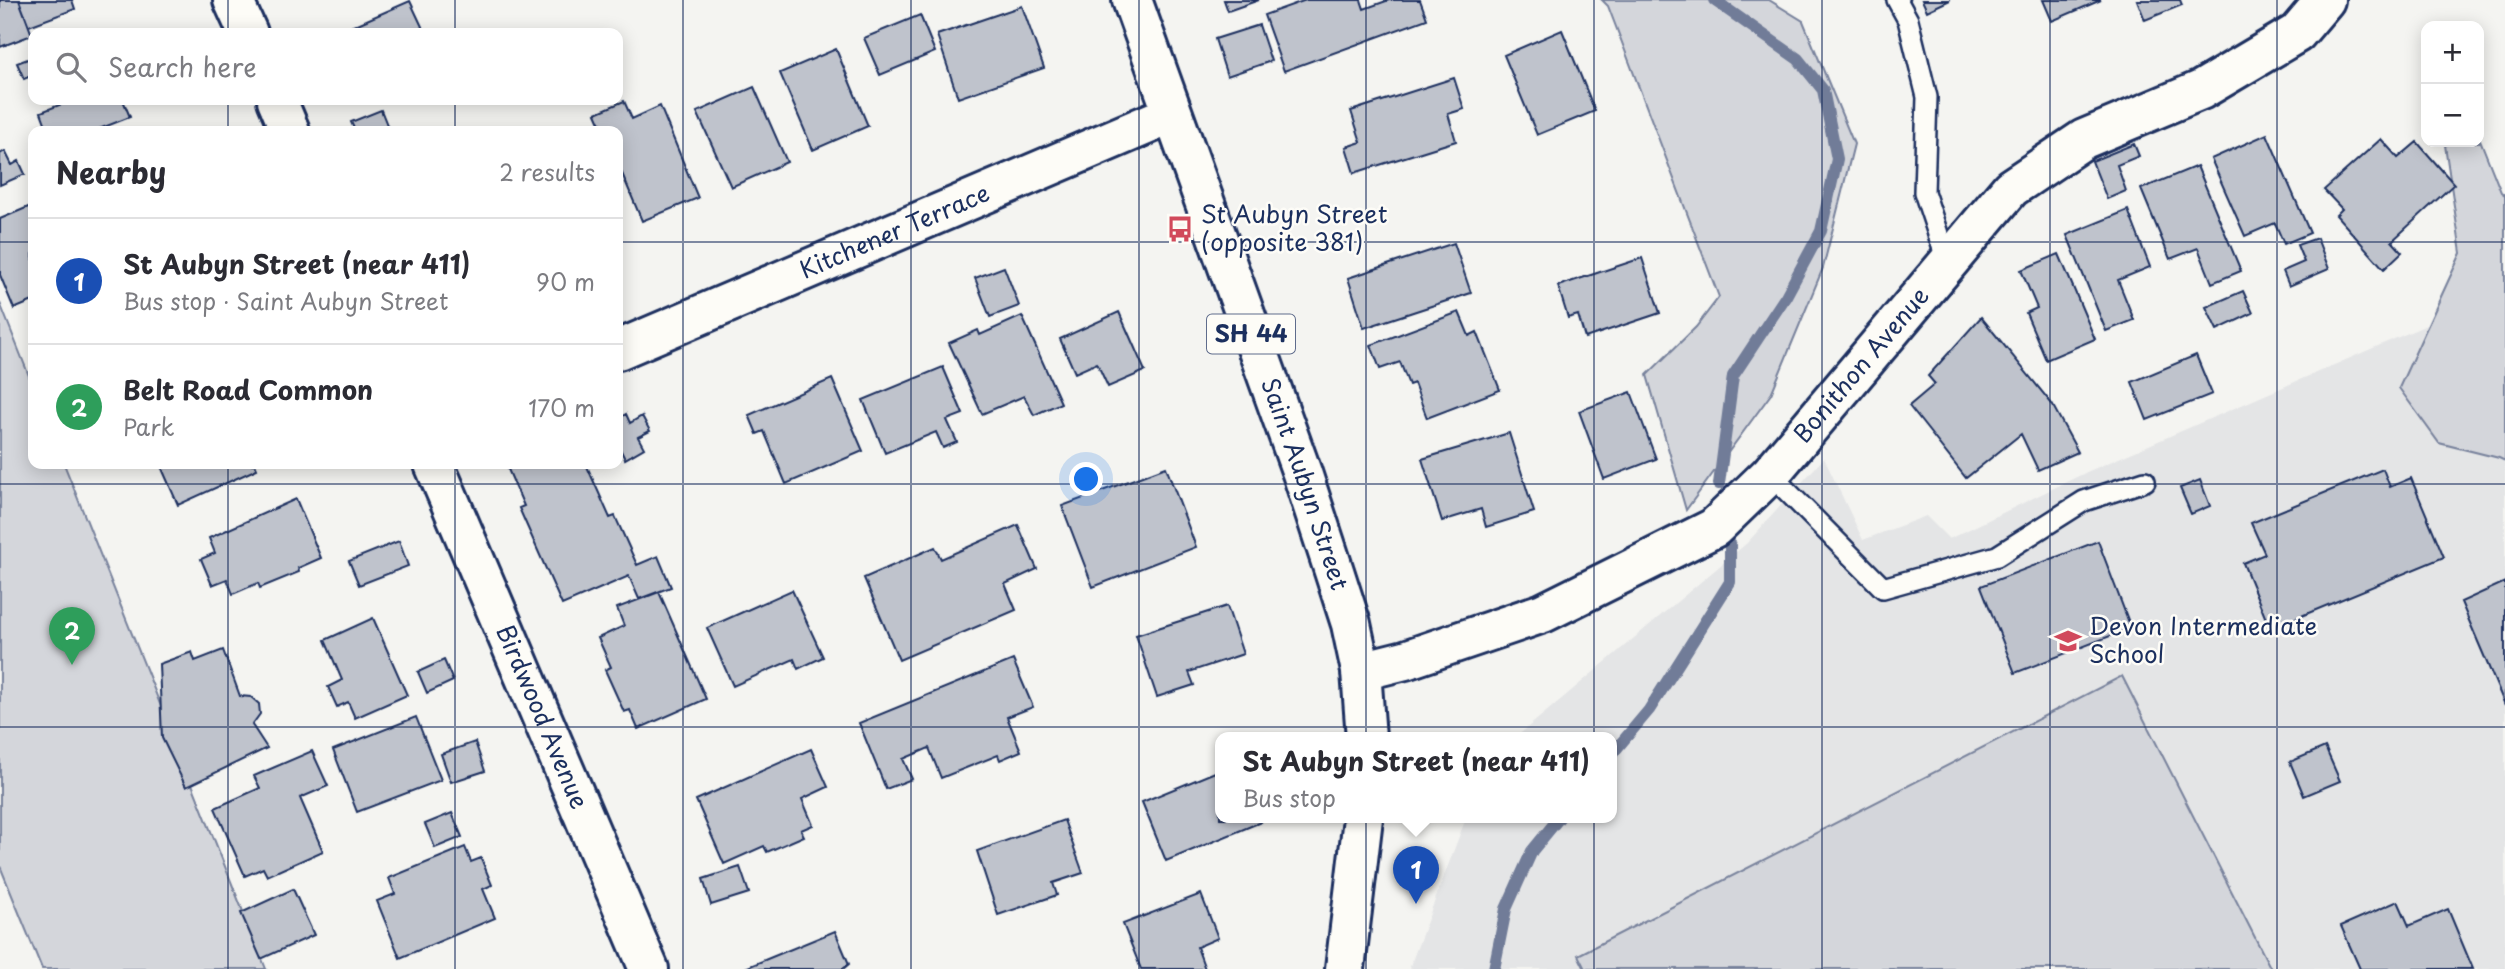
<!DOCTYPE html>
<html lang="en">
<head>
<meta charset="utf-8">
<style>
  body { margin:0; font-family:"Playpen Sans",sans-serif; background:#f2f2f3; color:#2b2b33 }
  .controls { position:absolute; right:21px; top:21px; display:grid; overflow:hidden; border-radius:14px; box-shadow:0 4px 18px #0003 }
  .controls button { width:63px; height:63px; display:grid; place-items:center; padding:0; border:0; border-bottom:2px solid #e1e1e2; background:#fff; color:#2b2b33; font:35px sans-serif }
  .you { position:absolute; left:1087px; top:480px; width:24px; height:24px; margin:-18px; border:5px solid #fff; border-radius:50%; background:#1a73e8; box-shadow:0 0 0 10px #1a73e833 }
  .badge { display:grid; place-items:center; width:46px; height:46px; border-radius:50%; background:#0b8043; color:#fff; font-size:23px; font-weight:700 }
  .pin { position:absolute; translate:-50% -58px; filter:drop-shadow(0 2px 4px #0008) }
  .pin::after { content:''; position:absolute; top:37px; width:24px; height:21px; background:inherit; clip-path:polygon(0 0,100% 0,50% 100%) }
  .popup { position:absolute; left:1215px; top:732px; width:402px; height:91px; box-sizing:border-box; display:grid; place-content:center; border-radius:14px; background:#fff; filter:drop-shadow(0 2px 5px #0005); font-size:23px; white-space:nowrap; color:#7c7c81 }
  .popup b { font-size:26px; color:#2b2b33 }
  .popup::after { content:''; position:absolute; left:50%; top:100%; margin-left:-14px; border:14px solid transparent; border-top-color:#fff }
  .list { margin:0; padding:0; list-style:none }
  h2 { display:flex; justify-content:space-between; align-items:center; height:91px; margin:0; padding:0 28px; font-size:30px }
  h2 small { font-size:23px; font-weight:400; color:#7c7c81 }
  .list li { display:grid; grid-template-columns:46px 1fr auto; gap:21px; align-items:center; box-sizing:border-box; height:126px; padding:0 28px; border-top:2px solid #e1e1e2 }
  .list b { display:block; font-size:26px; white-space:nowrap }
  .list p { margin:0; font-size:23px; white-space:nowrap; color:#7c7c81 }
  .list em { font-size:23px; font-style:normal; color:#7c7c81 }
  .icon { flex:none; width:38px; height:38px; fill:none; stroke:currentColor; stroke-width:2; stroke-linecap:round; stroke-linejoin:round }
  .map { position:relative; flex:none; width:2505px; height:969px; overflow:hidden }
  .search { position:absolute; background:#fff; box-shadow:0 4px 18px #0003; left:28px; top:28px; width:595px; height:77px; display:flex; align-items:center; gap:18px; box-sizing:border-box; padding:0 24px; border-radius:14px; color:#7c7c81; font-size:26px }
  .panel { position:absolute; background:#fff; box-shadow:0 4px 18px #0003; left:28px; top:126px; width:595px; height:343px; border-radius:14px }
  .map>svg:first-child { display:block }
  .built { fill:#e4e5e6 }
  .green { fill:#d4d6db; stroke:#78829c; stroke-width:2 }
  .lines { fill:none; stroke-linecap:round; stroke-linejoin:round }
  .stream { stroke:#717c98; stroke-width:12 }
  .building { fill:#bfc3cc; stroke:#1b2f5e; stroke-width:2 }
  .lane-casing { stroke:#1b2f5e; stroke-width:24 }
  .street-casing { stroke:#1b2f5e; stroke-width:44 }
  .highway-casing { stroke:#1b2f5e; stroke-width:44 }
  .lane { stroke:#fdfcf7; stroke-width:19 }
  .street { stroke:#fdfcf7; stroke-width:38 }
  .highway { stroke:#fdfcf7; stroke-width:38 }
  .grid { fill:none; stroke:#1b2f5e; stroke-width:2; stroke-opacity:0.55 }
  .labels { text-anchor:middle; stroke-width:5; stroke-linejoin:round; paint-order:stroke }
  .shield { fill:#fdfcf7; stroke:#5f6c8c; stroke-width:2 }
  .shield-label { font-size:23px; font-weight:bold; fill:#1b2f5e }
  .poi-label { font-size:24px; fill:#1b2f5e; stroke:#fdfcf7; text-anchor:start }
  .street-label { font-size:24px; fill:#1b2f5e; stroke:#fdfcf7 }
</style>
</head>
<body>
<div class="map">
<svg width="2505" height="969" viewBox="0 0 2505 969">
  <rect width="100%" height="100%" fill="#f4f4f1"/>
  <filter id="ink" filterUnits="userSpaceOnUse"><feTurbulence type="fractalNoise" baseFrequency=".0143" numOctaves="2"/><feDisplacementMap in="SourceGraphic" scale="14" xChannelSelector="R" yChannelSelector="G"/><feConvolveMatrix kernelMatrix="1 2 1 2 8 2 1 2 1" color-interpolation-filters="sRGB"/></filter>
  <g filter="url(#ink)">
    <!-- built -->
    <path class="built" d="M 2505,291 L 2505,969 L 1409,969 L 1466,818 L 1612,818 L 1612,738 L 1515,738 L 1747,543 L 1824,458 L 1863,540 L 1926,516 L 1949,539 L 2089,471 Z"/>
    <!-- green -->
    <path class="green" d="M 1602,0 L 1769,0 L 1803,21 L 1854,144 L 1823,268 L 1771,394 L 1686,510 L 1647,375 L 1696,327 L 1719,297 L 1608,6 Z
      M 2479,137 L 2501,192 L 2505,195 L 2505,461 L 2499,458 L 2439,443 L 2399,388 L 2461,253 L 2445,145 L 2455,142 L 2479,142 Z
      M 0,303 L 33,386 L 33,464 L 64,464 L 266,969 L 42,969 L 0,866 Z
      M 2122,676 L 2271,969 L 1585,969 L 1578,955 Z"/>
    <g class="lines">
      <!-- stream -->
      <path class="stream" d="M 1714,0 L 1798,59 L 1823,90 L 1837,159 L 1821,231 L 1786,296 L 1733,376 L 1719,484
        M 1612,754 L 1649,710 L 1730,582 L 1730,545
        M 1494,969 L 1506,909 L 1532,851 L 1559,818"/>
    </g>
    <!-- building -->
    <path class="building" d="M 0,0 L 19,0 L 32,35 L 0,47 Z
      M 19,0 L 72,0 L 75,9 L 29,26 Z
      M 1224,0 L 1259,0 L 1228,11 Z
      M 1306,0 L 1361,0 L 1364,9 L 1389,0 L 1420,0 L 1427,19 L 1284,71 L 1264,15 Z
      M 1922,0 L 1950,0 L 1927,11 Z
      M 2043,0 L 2101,0 L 2052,21 Z
      M 2137,0 L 2180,0 L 2182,5 L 2145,20 Z
      M 410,1 L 425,33 L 337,33 Z
      M 1022,6 L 1044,68 L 958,98 L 937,35 Z
      M 920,15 L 935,52 L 880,75 L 864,38 Z
      M 1259,25 L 1271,61 L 1227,76 L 1215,39 Z
      M 1562,30 L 1595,111 L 1537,135 L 1504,55 Z
      M 836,49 L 868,126 L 813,150 L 780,73 Z
      M 33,57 L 33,75 L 24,79 L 17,63 Z
      M 1454,78 L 1464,109 L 1448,114 L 1456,141 L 1354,173 L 1346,147 L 1361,142 L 1351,111 Z
      M 754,87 L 787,162 L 731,187 L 697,112 Z
      M 60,100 L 123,100 L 130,117 L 94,131 L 48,131 L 41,112 L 62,104 Z
      M 624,101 L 632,119 L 660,106 L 698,198 L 642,221 L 618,164 L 618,131 L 604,131 L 596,113 Z
      M 381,110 L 389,130 L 355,131 L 351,122 Z
      M 2267,134 L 2310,233 L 2284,244 L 2275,223 L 2245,236 L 2211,159 Z
      M 2381,139 L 2398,158 L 2417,142 L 2454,184 L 2392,241 L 2402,252 L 2384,269 L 2336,215 L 2342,209 L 2324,190 Z
      M 2134,144 L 2139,156 L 2117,165 L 2126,191 L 2107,199 L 2092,161 Z
      M 5,151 L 12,165 L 19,161 L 25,174 L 0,185 L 0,154 Z
      M 2197,166 L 2241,271 L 2212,283 L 2198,248 L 2170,259 L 2141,189 Z
      M 33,205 L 33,301 L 14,309 L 0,275 L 0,219 Z
      M 2128,210 L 2150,267 L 2118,280 L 2134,320 L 2106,331 L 2067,235 Z
      M 2317,238 L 2329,269 L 2289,286 L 2283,271 L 2304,262 L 2297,245 Z
      M 1454,243 L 1471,293 L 1364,328 L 1348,278 Z
      M 2059,254 L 2095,339 L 2046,360 L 2026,313 L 2037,308 L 2021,270 Z
      M 1642,258 L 1660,313 L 1585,338 L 1578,315 L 1568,318 L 1558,286 Z
      M 1004,267 L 1019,306 L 990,317 L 975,278 Z
      M 2243,291 L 2253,313 L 2217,330 L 2206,307 Z
      M 1119,312 L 1145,371 L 1108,387 L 1097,363 L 1075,373 L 1060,339 Z
      M 1459,312 L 1469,336 L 1477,332 L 1500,390 L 1427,418 L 1414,383 L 1409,385 L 1400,362 L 1380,369 L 1371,345 Z
      M 1022,316 L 1061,403 L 1034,415 L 1024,396 L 982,414 L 949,343 L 978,330 L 980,335 Z
      M 1981,317 L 2052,404 L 2078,452 L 2038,470 L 2021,434 L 1966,478 L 1909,406 L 1935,384 L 1928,376 Z
      M 2196,355 L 2212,394 L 2147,420 L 2132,382 Z
      M 943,367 L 963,414 L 947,420 L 957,442 L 943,448 L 936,432 L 885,453 L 863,400 Z
      M 832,379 L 863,451 L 786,484 L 764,431 L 757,434 L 749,415 Z
      M 1631,392 L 1656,459 L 1604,479 L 1579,411 Z
      M 626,414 L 630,423 L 642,416 L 650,431 L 638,437 L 644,448 L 625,459 L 618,445 L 618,419 Z
      M 1509,433 L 1534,512 L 1486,527 L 1481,509 L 1442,521 L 1422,459 Z
      M 160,464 L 255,464 L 257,469 L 178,505 Z
      M 513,464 L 586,464 L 610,518 L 615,516 L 637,565 L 658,556 L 671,587 L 639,599 L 629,576 L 562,605 L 519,508 L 524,506 L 507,467 Z
      M 1166,467 L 1196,547 L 1093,587 L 1062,506 Z
      M 2383,469 L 2390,487 L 2411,478 L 2444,557 L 2270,629 L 2243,563 L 2265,554 L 2251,523 Z
      M 2200,480 L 2210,506 L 2191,514 L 2180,488 Z
      M 296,499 L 321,558 L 298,568 L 299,572 L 260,588 L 258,583 L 233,594 L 227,579 L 212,585 L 201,559 L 215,553 L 209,538 Z
      M 1018,525 L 1037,569 L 1005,584 L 1016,610 L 899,660 L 864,578 L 935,547 L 941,559 Z
      M 399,541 L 408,566 L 359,585 L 349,561 Z
      M 2098,541 L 2131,628 L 2015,673 L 1981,586 Z
      M 2505,582 L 2505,705 L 2461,602 Z
      M 792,590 L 823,657 L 798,669 L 794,659 L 733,686 L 707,628 Z
      M 659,592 L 706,699 L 638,729 L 630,710 L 624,712 L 605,670 L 611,667 L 598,638 L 624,626 L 617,608 Z
      M 1227,606 L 1243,654 L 1189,672 L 1194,685 L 1157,697 L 1136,635 Z
      M 373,618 L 407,695 L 355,718 L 348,702 L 337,707 L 328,687 L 342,680 L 325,640 Z
      M 223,650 L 240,696 L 251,697 L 259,704 L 260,714 L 252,725 L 267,748 L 186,787 L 162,738 L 159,664 L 192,652 L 195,661 Z
      M 444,660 L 453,681 L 427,693 L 418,672 Z
      M 1013,660 L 1033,707 L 1007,717 L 1021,751 L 1000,760 L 998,755 L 941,778 L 929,748 L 903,759 L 912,779 L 886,789 L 859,723 Z
      M 416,717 L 441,780 L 357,812 L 333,750 Z
      M 475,742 L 485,771 L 451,782 L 441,754 Z
      M 2325,747 L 2340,781 L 2304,796 L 2290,762 Z
      M 811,749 L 828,787 L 802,799 L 813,825 L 801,830 L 804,836 L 767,852 L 764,846 L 724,864 L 696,800 Z
      M 312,751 L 328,786 L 300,798 L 323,851 L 267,876 L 263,868 L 245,876 L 215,808 L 260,788 L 254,776 Z
      M 1220,770 L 1220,818 L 1259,818 L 1261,822 L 1166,861 L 1142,802 Z
      M 452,813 L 462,837 L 435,848 L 425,824 Z
      M 1064,820 L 1083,873 L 1053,883 L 1057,895 L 998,915 L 977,851 Z
      M 465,847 L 471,862 L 481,858 L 492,885 L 483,889 L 495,918 L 400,958 L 377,901 L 395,894 L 389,878 Z
      M 740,867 L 749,893 L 711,905 L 703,879 Z
      M 293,889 L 314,935 L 261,959 L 241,913 Z
      M 1201,894 L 1218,938 L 1197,947 L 1205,969 L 1141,969 L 1123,924 Z
      M 2398,901 L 2409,926 L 2448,909 L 2473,969 L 2360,969 L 2341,926 Z
      M 835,931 L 849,964 L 843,969 L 743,969 Z"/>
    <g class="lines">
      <!-- lane casing -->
      <g class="lane-casing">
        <path id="lane" d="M 1897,0 L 1908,20 L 1927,97 L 1924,192 L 1948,264
          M 1770,474 L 1883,588 L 1997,556 L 2084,501 L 2145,481"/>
      </g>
      <!-- street casing -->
      <g class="street-casing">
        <g id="street">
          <path d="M 233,0 L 248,33"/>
          <path d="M 277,100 L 290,131"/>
          <path id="s1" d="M 618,350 L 1172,114"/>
          <path id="s2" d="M 434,464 L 649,969"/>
          <path id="s3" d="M 1361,671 L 1405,660 L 1543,613 L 1714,528 L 1770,474 L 2011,188 L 2084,139 L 2201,90 L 2297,33 L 2325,0"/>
        </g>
      </g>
      <!-- highway casing -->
      <g class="highway-casing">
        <g id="highway">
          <path id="s4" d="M 1132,0 L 1302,473 L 1334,571 L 1351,624 L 1361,671 L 1366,738"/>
          <path d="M 1345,969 L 1363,818"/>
        </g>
      </g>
      <!-- lane -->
      <use href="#lane" class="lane"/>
      <!-- street -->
      <use href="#street" class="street"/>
      <!-- highway -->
      <use href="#highway" class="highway"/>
    </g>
  </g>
  <!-- grid -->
  <path class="grid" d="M 228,0 L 228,33M 455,0 L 455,33M 683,0 L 683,969M 911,0 L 911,969M 1139,0 L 1139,969M 1366,0 L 1366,969M 1594,0 L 1594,969M 1822,0 L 1822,969M 2050,0 L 2050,969M 2277,0 L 2277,969M 228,100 L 228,131M 455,100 L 455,131M 0,242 L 33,242M 618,242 L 2505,242M 228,464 L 228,969M 455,464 L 455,969M 0,484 L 2505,484M 0,727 L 2505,727"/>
  <!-- icons -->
  <defs>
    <g id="bus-bare" transform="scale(2.1)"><path d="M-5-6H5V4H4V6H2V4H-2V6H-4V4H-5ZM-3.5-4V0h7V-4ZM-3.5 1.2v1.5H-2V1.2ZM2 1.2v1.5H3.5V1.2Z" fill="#d1495b" stroke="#fdfcf7" stroke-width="2.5" paint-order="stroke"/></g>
    <g id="school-bare" transform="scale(2.1)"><path d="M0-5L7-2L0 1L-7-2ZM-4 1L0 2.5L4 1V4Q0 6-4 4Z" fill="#d1495b" stroke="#fdfcf7" stroke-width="2.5" paint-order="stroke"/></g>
  </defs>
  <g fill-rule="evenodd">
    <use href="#bus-bare" x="1180" y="229"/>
    <use href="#school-bare" x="2068" y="641"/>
  </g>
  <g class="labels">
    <!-- shield labels -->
    <rect class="shield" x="1207" y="314.5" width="88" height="39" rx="5"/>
    <g class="shield-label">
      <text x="1251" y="342">SH 44</text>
    </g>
    <!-- poi labels -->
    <g class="poi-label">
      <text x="1201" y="223">St Aubyn Street<tspan x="1201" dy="28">(opposite 381)</tspan></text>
      <text x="2089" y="635">Devon Intermediate<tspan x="2089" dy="28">School</tspan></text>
    </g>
    <!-- street labels -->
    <g class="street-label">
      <text dy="8" stroke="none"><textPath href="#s1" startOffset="301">Kitchener Terrace</textPath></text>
      <text dy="8" stroke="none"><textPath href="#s3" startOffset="602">Bonithon Avenue</textPath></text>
      <text dy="8" stroke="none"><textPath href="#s4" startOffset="514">Saint Aubyn Street</textPath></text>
      <text dy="8" stroke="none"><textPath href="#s2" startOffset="275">Birdwood Avenue</textPath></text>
    </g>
  </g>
</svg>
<div class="controls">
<button>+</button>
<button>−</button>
</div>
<div class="you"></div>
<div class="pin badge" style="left:1416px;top:904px;background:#1a4fb4">1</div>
<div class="popup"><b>St Aubyn Street (near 411)</b>Bus stop</div>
<div class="pin badge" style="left:72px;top:665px;background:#2e9e5b">2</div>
<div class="search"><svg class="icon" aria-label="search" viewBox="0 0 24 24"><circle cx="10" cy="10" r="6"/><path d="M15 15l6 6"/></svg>Search here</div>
<section class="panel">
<h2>Nearby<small>2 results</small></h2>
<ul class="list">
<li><span class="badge" style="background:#1a4fb4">1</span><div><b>St Aubyn Street (near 411)</b><p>Bus stop · Saint Aubyn Street</p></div><em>90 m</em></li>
<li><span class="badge" style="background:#2e9e5b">2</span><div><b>Belt Road Common</b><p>Park</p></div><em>170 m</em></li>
</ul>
</section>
</div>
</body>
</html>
